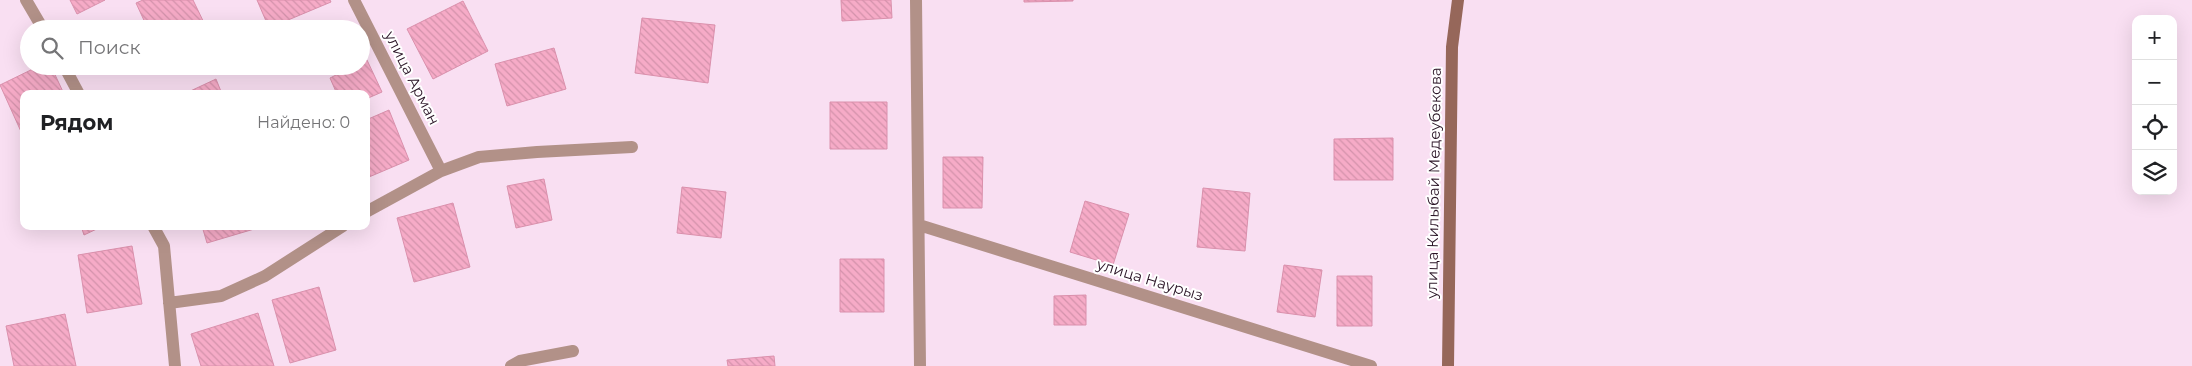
<!DOCTYPE html>
<html lang="ru">
<head>
<meta charset="utf-8">
<style>
  body { margin:0; font-family:Montserrat,sans-serif; background:#f6f6f6; color:#202124 }
  .controls { position:absolute; right:15px; top:15px; display:grid; overflow:hidden; border-radius:10px; box-shadow:0 5px 20px #0002 }
  .controls button { width:45px; height:45px; display:grid; place-items:center; padding:0; border:0; border-bottom:1px solid #e0e0e0; background:#fff; color:#202124; font:25px sans-serif }
  .list { margin:0; padding:0; list-style:none }
  h2 { display:flex; justify-content:space-between; align-items:center; height:65px; margin:0; padding:0 20px; font-size:21px }
  h2 small { font-size:16px; font-weight:400; color:#757577 }
  .icon { flex:none; width:28px; height:28px; fill:none; stroke:currentColor; stroke-width:2; stroke-linecap:round; stroke-linejoin:round }
  .map { position:relative; flex:none; width:2192px; height:366px; overflow:hidden }
  .search { position:absolute; background:#fff; box-shadow:0 5px 20px #0002; left:20px; top:20px; width:350px; height:55px; display:flex; align-items:center; gap:12px; box-sizing:border-box; padding:0 18px; border-radius:28px; color:#757577; font-size:19px }
  .panel { position:absolute; background:#fff; box-shadow:0 5px 20px #0002; left:20px; top:90px; width:350px; height:140px; border-radius:10px }
  .map>svg:first-child { display:block }
  .building { fill:url(#building-back-hatch); stroke:#da90ac }
  .lines { fill:none; stroke-linecap:round; stroke-linejoin:round }
  .street { stroke:#b29188; stroke-width:12 }
  .secondary { stroke:#96675a; stroke-width:12 }
  .labels { text-anchor:middle; stroke-width:4; stroke-linejoin:round; paint-order:stroke }
  .street-label { font-size:15px; fill:#291325; stroke:#fff }
</style>
</head>
<body>
<div class="map">
<svg width="2192" height="366" viewBox="0 0 2192 366">
  <defs>
    <pattern id="building-back-hatch" width="6" height="6" patternUnits="userSpaceOnUse" patternTransform="scale(1.25)"><rect width="6" height="6" fill="#f6abc7"/><path d="M-1 5l2 2M0 0l6 6M5-1l2 2" fill="none" stroke="#d392ab"/></pattern>
  </defs>
  <rect width="100%" height="100%" fill="#f9dff2"/>
  <!-- building -->
  <path class="building" d="M 70,0 L 105,0 L 77,14 Z
    M 143,0 L 193,0 L 207,29 L 148,29 L 136,3 Z
    M 257,0 L 330,0 L 331,2 L 269,28 Z
    M 841,0 L 891,0 L 892,18 L 842,21 Z
    M 1024,0 L 1073,0 L 1073,1 L 1024,2 Z
    M 463,1 L 488,51 L 433,79 L 407,29 Z
    M 642,18 L 715,25 L 708,83 L 635,73 Z
    M 554,48 L 566,89 L 507,106 L 495,64 Z
    M 367,60 L 382,92 L 366,99 L 366,94 L 337,94 L 330,78 L 354,66 L 361,66 L 361,63 Z
    M 39,66 L 51,66 L 64,94 L 24,94 L 23,136 L 0,85 Z
    M 216,79 L 222,94 L 184,94 Z
    M 830,102 L 887,102 L 887,149 L 830,149 Z
    M 389,110 L 409,160 L 369,177 L 366,171 L 366,120 Z
    M 1393,138 L 1393,180 L 1334,180 L 1334,139 Z
    M 943,157 L 983,157 L 982,208 L 943,208 Z
    M 544,179 L 552,220 L 516,228 L 507,186 Z
    M 682,187 L 726,192 L 721,238 L 677,233 Z
    M 1203,188 L 1250,193 L 1245,251 L 1197,247 Z
    M 1085,201 L 1129,214 L 1113,265 L 1070,252 Z
    M 453,203 L 470,267 L 414,282 L 397,218 Z
    M 81,226 L 103,226 L 84,235 Z
    M 202,226 L 261,226 L 261,227 L 207,243 Z
    M 132,246 L 142,304 L 87,313 L 78,255 Z
    M 840,259 L 884,259 L 884,312 L 840,312 Z
    M 1284,265 L 1322,270 L 1315,317 L 1277,312 Z
    M 1337,276 L 1372,276 L 1372,326 L 1337,326 Z
    M 319,287 L 336,350 L 290,363 L 272,300 Z
    M 1086,295 L 1086,325 L 1054,325 L 1054,296 Z
    M 258,313 L 274,366 L 201,366 L 191,334 Z
    M 65,314 L 76,366 L 14,366 L 6,326 Z
    M 774,356 L 775,366 L 728,366 L 727,360 Z"/>
  <g class="lines">
    <!-- street -->
    <path class="street" d="M 26,0 L 43,29
      M 354,0 L 441,171
      M 916,0 L 920,366
      M 64,66 L 79,94
      M 366,212 L 441,171 L 479,157 L 537,152 L 632,147
      M 919,225 L 1371,366
      M 153,226 L 164,246 L 175,366
      M 169,303 L 221,296 L 265,276 L 343,226
      M 511,366 L 520,361 L 573,351"/>
    <!-- secondary -->
    <path class="secondary" d="M 1448,366 L 1452,47 L 1458,0"/>
  </g>
  <g class="labels">
    <!-- street labels -->
    <g class="street-label">
      <text transform="translate(412 78) rotate(63)" y="5">улица Арман</text>
      <text transform="translate(1434 183) rotate(-89)" y="5">улица Килыбай Медеубекова</text>
      <text transform="translate(1150 280) rotate(17)" y="5">улица Наурыз</text>
    </g>
  </g>
</svg>
<div class="controls">
<button>+</button>
<button>−</button>
<button><svg class="icon" aria-label="locate" viewBox="0 0 24 24"><circle cx="12" cy="12" r="6"/><path d="M12 2v4M12 18v4M2 12h4M18 12h4"/></svg></button>
<button><svg class="icon" aria-label="layers" viewBox="0 0 24 24"><path d="M12 4l9 5-9 5-9-5zM3 14l9 5 9-5"/></svg></button>
</div>
<div class="search"><svg class="icon" aria-label="search" viewBox="0 0 24 24"><circle cx="10" cy="10" r="6"/><path d="M15 15l6 6"/></svg>Поиск</div>
<section class="panel">
<h2>Рядом<small>Найдено: 0</small></h2>
<ul class="list">
</ul>
</section>
</div>
</body>
</html>
